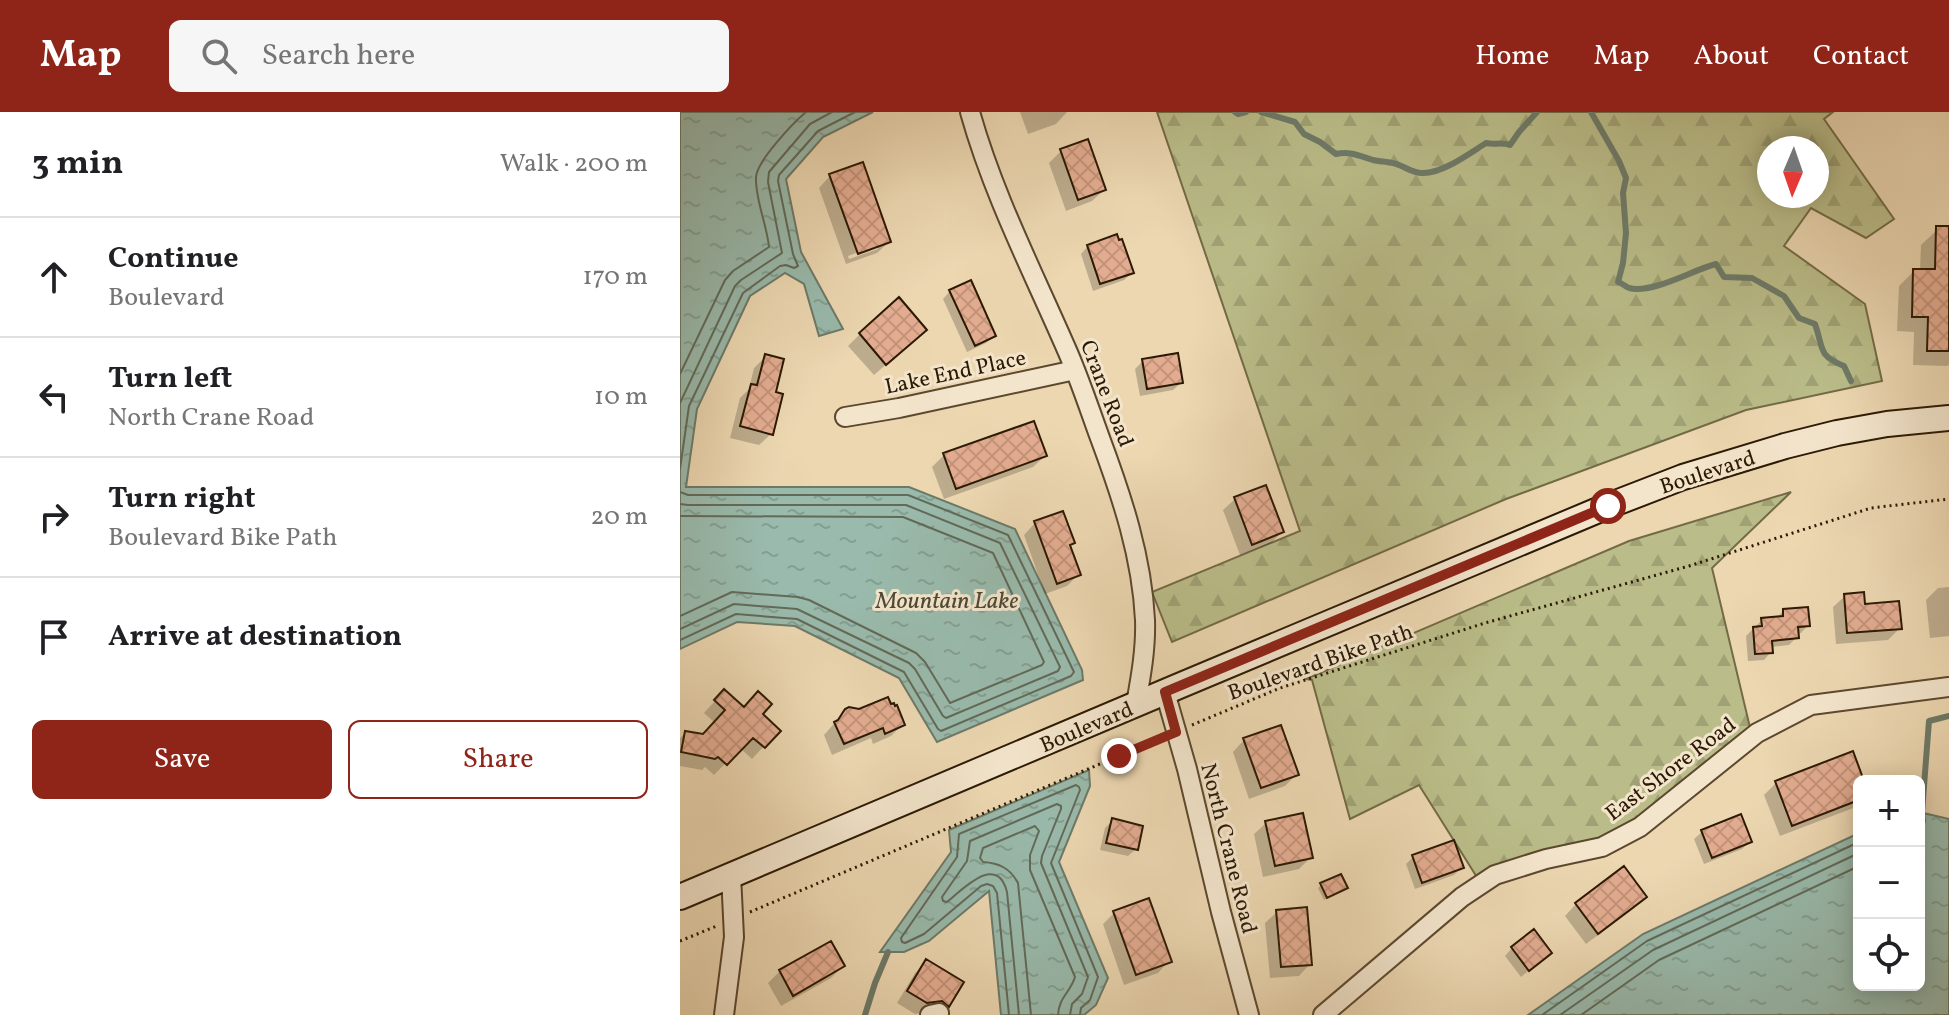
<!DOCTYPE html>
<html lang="en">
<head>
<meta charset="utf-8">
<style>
  body { margin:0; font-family:Vollkorn,serif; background:#f6f6f6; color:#202124 }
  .controls { position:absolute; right:24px; bottom:24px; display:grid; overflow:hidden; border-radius:12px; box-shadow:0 4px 20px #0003 }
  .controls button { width:72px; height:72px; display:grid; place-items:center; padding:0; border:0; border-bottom:2px solid #e0e0e0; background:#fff; color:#202124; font:40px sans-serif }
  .compass { position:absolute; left:1077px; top:24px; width:72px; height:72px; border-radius:50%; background:#fff; box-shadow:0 4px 20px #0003; rotate:182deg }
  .stop { position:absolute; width:24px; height:24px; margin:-18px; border:6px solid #8f2418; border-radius:50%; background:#fff }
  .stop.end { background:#8f2418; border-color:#fff; box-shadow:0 2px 8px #0008 }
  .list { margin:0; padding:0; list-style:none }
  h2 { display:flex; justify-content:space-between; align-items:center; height:104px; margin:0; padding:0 32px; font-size:34px }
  h2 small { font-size:26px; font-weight:400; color:#757577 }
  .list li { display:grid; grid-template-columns:52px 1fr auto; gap:24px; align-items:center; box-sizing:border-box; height:120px; padding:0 32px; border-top:2px solid #e0e0e0 }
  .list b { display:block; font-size:30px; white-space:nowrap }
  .list p { margin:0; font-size:26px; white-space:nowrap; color:#757577 }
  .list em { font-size:26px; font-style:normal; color:#757577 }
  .actions { display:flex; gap:16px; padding:24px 32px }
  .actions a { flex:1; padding:18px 0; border:2px solid #8f2418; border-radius:12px; text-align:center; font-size:28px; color:#8f2418 }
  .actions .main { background:#8f2418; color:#fff }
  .icon { flex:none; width:44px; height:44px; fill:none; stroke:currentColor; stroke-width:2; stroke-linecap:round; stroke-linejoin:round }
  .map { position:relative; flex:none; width:1269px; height:903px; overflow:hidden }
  header { display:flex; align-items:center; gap:48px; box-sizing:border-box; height:112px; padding:0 40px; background:#8f2418; color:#fff }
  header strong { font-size:38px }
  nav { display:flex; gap:44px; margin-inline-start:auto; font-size:28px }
  .search { width:560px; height:72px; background:#f6f6f6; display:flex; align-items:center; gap:20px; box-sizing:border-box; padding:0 28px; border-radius:12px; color:#757577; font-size:30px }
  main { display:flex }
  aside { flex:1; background:#fff }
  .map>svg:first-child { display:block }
  .forest { fill:url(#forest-firs); stroke:#736b46; stroke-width:2; fill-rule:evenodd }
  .water { fill:url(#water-ripples); stroke:#6d7a68; stroke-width:2 }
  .shadow { fill:#0003; fill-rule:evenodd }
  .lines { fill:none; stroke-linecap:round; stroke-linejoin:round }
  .shore { stroke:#626a58; stroke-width:2 }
  .stream { stroke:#6d7a68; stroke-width:6 }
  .building { fill:url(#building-cross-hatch); stroke:#2c1903; stroke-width:2 }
  .minor-casing { stroke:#5c482e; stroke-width:22 }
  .secondary-casing { stroke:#2c1903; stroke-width:28 }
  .path { stroke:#2c1903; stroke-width:3; stroke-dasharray:2 4; stroke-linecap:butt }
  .minor { stroke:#f3e5cc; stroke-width:18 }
  .secondary { stroke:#f3e5cc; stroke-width:24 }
  .route { stroke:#8f2418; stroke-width:10 }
  .labels { text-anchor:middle; stroke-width:6; stroke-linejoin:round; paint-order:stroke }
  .street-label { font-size:22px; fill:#2c1903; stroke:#f3e5cc }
  .water-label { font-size:24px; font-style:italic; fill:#4d4936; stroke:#f3e5cc }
</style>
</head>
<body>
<header>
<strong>Map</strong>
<div class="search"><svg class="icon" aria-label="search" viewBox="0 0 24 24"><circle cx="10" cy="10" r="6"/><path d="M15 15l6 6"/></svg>Search here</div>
<nav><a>Home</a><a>Map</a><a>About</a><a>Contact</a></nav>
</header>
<main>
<aside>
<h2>3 min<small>Walk · 200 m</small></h2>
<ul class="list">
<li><svg class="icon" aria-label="ahead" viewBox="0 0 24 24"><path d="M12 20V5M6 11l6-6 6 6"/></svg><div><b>Continue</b><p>Boulevard</p></div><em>170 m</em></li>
<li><svg class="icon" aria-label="left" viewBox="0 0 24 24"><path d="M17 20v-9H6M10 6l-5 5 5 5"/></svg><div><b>Turn left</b><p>North Crane Road</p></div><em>10 m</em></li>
<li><svg class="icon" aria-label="right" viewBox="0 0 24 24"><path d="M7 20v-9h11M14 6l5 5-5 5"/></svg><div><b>Turn right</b><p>Boulevard Bike Path</p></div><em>20 m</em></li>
<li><svg class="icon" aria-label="arrive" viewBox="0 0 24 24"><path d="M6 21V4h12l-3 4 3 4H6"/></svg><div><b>Arrive at destination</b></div></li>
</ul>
<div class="actions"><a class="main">Save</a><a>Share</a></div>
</aside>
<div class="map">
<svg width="1269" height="903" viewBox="0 0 1269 903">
  <defs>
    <pattern id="forest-firs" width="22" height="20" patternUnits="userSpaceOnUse" patternTransform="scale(2)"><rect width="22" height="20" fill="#babd89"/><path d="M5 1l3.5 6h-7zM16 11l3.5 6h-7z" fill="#a0a275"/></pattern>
    <pattern id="water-ripples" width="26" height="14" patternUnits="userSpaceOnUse" patternTransform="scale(2)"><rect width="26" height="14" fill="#99baac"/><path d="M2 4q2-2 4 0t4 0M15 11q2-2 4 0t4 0" fill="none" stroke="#849f92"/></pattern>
    <pattern id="building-cross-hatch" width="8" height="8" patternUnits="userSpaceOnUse" patternTransform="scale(2)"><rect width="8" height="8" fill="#e3ac90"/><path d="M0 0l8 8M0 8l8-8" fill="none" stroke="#c3937b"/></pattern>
  </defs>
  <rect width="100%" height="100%" fill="#ecd7b1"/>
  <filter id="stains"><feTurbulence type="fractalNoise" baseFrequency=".0025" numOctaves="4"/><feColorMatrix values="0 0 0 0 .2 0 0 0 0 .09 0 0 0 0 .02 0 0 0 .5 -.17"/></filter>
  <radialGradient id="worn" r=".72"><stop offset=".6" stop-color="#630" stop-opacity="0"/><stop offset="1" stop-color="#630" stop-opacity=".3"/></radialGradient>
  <!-- forest -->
  <path class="forest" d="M 477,0 L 1153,0 L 1144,7 L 1214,107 L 1186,126 L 1131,96 L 1104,134 L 1185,192 L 1202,269 L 1066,298 L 826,387 L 492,530 L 472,480 L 620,419 ZM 1089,36 L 1137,36 L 1137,84 L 1089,84 Z
    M 1111,380 L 1032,456 L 1073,628 L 940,724 L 800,770 L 739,673 L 670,707 L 632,568 L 626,567 L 949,429 Z"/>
  <!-- water -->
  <path class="water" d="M 0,0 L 193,0 L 143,25 L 106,67 L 121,140 L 163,217 L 139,224 L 124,172 L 105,161 L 70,184 L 17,297 L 6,375 L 229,375 L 335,417 L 402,558 L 403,568 L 257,630 L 219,566 L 115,514 L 57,510 L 0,537 Z
    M 409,658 L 410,674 L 379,750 L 428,866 L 416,893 L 404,903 L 321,903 L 309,779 L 249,829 L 224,840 L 200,840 L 271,740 L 269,718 Z
    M 1239,700 L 1269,707 L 1269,903 L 848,903 L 963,822 L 1179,721 L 1179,873 L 1239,873 Z"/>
  <!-- shadow -->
  <path class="shadow" d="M 340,0 L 387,0 L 376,12 L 348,22 Z
    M 381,39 L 424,78 L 412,89 L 386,99 L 369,51 Z
    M 150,64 L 209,130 L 197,141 L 166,152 L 139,76 ZM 198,133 L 198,137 L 169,147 L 168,144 Z
    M 1257,118 L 1269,118 L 1269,253 L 1267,254 L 1233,253 L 1234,220 L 1217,219 L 1219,174 L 1234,159 L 1240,159 L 1241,133 Z
    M 408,134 L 452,161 L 444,168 L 413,179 L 401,142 Z
    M 270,179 L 314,224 L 306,231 L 287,240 L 263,187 Z
    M 180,222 L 233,229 L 194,263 L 168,234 Z
    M 86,244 L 93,281 L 91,322 L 79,333 L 50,326 L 60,286 L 69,277 L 74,256 Z
    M 463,249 L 501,271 L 493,278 L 460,284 L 455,257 Z
    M 264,343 L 365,344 L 353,355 L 264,387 L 252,355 Z
    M 555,387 L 602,420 L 590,432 L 560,443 L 543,398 Z
    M 355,411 L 393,431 L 388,435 L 398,463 L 387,474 L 365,482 L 344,423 Z
    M 1269,475 L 1269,524 L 1250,526 L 1246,488 L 1258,476 Z
    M 1165,484 L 1183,494 L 1220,516 L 1208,528 L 1156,532 L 1153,495 Z
    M 1103,499 L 1128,513 L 1121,521 L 1117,521 L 1117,525 L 1109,533 L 1091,535 L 1091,540 L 1084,548 L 1068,549 L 1066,524 L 1082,508 L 1096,507 Z
    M 44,579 L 64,597 L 80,602 L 98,619 L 72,647 L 60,636 L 34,663 L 25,655 L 22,658 L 0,654 L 0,626 L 5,621 L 23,624 L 35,611 L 24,601 Z
    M 210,595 L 223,612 L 211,624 L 193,632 L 191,626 L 152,643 L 144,623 L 166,598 L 179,599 Z
    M 564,628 L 617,662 L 605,674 L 569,687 L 553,640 Z
    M 1172,642 L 1182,669 L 1179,669 L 1179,692 L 1176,695 L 1100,724 L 1084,683 L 1096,671 Z
    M 432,709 L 456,737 L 448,744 L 420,738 L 425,716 Z
    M 586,711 L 631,745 L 619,757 L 583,765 L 574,722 Z
    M 1022,720 L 1070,730 L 1062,737 L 1024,752 L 1014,727 Z
    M 733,745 L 781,756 L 774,763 L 735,777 L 726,752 Z
    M 641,773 L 666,776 L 644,788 L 638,776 Z
    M 964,785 L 953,797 L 906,832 L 885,804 L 896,792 Z
    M 597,800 L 630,852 L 619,864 L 590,866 L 585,811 Z
    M 434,801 L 489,849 L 478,861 L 444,873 L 423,812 Z
    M 832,836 L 870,841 L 841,865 L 825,844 Z
    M 247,850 L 267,893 L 258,903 L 249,900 L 235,902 L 217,891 L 235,861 Z
    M 163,854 L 151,866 L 101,894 L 88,871 L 100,859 Z"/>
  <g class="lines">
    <!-- shore -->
    <path class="shore" d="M 0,262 L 45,168 L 53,159 L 89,135 C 87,113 75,87 76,65 C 77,49 113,11 126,0
      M 0,291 L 55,174 L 61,168 L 102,141 L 88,70 L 89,60 L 130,12 L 152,0
      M 0,357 L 9,294 L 63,181 L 100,154 L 106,153 L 114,156 L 118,154 L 113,142 L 98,69 L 99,63 L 138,19 L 175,0
      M 0,380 L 8,383 L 228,383 L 328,423 L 394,560 L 391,564 L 261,619 L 258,617 L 224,560 L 117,507 L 56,502 L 0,528
      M 0,392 L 8,393 L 226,393 L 320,431 L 380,555 L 378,559 L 266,606 L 263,604 L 235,557 L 229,551 L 117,497 L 54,492 L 0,517
      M 0,404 L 223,405 L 313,441 L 364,550 L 362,553 L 270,591 L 245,550 L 236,541 L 129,488 L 118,485 L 52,480 L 0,504
      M 329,903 L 317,781 L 313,774 L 307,772 L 301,774 L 244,822 L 225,831 L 222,830 L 221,826 L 277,745 L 279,722 L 396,673 L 399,675 L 400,678 L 371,751 L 418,865 L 410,888 L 401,896 L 400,903
      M 339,903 L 327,780 C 317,741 284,776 267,790 L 263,789 L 262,785 L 287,749 L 290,729 L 377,692 L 381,694 L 381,697 L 362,744 L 361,751 L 408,865 L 402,882 L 392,892 L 390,903
      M 351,903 L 338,771 C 330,756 319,751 303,750 L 300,746 L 303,736 L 355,714 L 359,719 L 350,743 L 350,758 L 395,865 C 390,881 379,885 378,903
      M 862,903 L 967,829 L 1179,730
      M 880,903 L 973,838 L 1179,741
      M 901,903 L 979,848 L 1179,754"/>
    <!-- stream -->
    <path class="stream" d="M 555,0 L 558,2 L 566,0
      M 581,0 L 615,10 L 624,22 L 640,30 L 656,42 C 670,39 680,44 693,48 C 701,50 711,49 719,53 C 727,56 733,61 742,61 C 762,62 790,41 806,31 C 814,33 822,30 830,33 L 839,20 L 857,0
      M 911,0 L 939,49 L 946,66 L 943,81 L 946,121 L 943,151 L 938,170 C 940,170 948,176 949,176 C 973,182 1012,158 1036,152 L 1044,165 L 1072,166 L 1104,184 L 1119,206 L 1135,212 C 1144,237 1137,243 1164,254 L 1171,269
      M 1243,709 L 1242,700 L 1249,609 L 1269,604
      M 185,903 L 195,871 L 208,840"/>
  </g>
  <!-- building -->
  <path class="building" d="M 408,27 L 426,78 L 398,88 L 380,37 Z
    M 183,50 L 211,130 L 178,142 L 149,62 Z
    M 1256,114 L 1269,114 L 1269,239 L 1247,239 L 1248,205 L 1232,205 L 1233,157 L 1255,157 Z
    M 437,122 L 439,128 L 442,127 L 454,161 L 420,172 L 407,133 Z
    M 291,168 L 316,224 L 295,234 L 269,178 Z
    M 219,185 L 247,218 L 206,253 L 179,221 Z
    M 498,241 L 503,271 L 467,277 L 462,247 Z
    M 85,242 L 104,247 L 96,280 L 103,282 L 93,323 L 60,314 L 71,272 L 77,273 Z
    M 354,309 L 367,344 L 276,377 L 263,341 Z
    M 586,373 L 604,420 L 572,433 L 554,385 Z
    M 383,399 L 395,431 L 390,433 L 401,463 L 377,472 L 354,409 Z
    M 1184,480 L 1185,492 L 1219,489 L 1222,517 L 1167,521 L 1164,482 Z
    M 1128,495 L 1130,514 L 1118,515 L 1119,526 L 1092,529 L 1093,541 L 1075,542 L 1073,515 L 1082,514 L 1081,506 L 1103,504 L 1103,497 Z
    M 44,577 L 64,595 L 78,579 L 92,592 L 83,602 L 101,619 L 85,636 L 73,626 L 47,653 L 38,645 L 35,647 L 1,640 L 5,619 L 23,622 L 45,598 L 34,588 Z
    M 208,585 L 211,592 L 214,591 L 215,594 L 217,593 L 225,613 L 205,622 L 203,616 L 164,632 L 154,610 L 158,608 L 165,597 L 169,595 L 179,597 Z
    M 601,613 L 619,663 L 581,676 L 563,626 Z
    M 1173,639 L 1184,669 L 1179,669 L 1179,688 L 1112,714 L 1095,669 Z
    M 623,701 L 633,746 L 595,754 L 585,709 Z
    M 1061,702 L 1072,730 L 1032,746 L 1021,718 Z
    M 432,706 L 463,714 L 458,738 L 426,731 Z
    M 774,728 L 784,756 L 742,771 L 732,743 Z
    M 944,754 L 967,785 L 918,822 L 895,791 Z
    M 661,762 L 668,776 L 647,786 L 640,771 Z
    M 469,786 L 492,850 L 456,863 L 433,799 Z
    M 627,795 L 632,853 L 601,855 L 596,798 Z
    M 854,817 L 872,841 L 849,859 L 831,835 Z
    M 151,829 L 165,854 L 113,884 L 99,858 Z
    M 246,847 L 284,870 L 269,895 L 262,889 L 247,891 L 227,879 Z"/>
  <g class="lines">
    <!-- minor casing -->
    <g class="minor-casing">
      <path id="minor" d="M 290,0 C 313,82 352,158 386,236 C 399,265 409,296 420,326 C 442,385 462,445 465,508 C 466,536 461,564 456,592
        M 165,305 L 219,296 L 395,258
        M 485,580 L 507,657 L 541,800 L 569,903
        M 44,903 L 54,825 L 51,763
        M 250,903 L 259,901
        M 643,903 L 782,785 L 815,763 L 866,747 L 922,735 L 960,715 L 1077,621 L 1131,593 L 1269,575"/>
    </g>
    <!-- secondary casing -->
    <g class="secondary-casing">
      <path id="secondary" d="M 0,785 L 499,574 L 928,394 L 1003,365 L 1105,334 L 1157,321 L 1207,312 L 1269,306"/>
    </g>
    <!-- path -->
    <path class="path" d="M 512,613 L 600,576 L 805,511 L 1009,454 L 1191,396 L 1269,387
      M 70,800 L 479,627
      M 0,829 L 37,814"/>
    <!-- minor -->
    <use href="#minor" class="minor"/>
    <!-- secondary -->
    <use href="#secondary" class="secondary"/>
  </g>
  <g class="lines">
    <!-- route -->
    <path class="route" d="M 439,644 L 496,620 L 485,580 L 928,394"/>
  </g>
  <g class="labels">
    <!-- street labels -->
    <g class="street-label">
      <text transform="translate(275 259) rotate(-12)" y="8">Lake End Place</text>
      <text transform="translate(428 281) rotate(69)" y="8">Crane Road</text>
      <text transform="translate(1027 359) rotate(-18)" y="8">Boulevard</text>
      <text transform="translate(640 549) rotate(-19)" y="8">Boulevard Bike Path</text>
      <text transform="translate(406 614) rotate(-23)" y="8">Boulevard</text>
      <text transform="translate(990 656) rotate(-37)" y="8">East Shore Road</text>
      <text transform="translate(550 736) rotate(76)" y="8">North Crane Road</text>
    </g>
    <!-- water labels -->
    <g class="water-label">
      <text x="267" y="496">Mountain Lake</text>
    </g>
  </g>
  <rect width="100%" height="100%" filter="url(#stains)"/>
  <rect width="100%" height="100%" fill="url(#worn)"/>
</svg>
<div class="controls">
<button>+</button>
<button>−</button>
<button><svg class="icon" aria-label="locate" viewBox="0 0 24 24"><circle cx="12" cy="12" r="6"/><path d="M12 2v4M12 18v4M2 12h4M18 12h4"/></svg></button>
</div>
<svg class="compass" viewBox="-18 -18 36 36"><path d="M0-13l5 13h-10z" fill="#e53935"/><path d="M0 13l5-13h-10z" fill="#757577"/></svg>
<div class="stop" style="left:928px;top:394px"></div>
<div class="stop end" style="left:439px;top:644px"></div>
</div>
</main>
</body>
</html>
